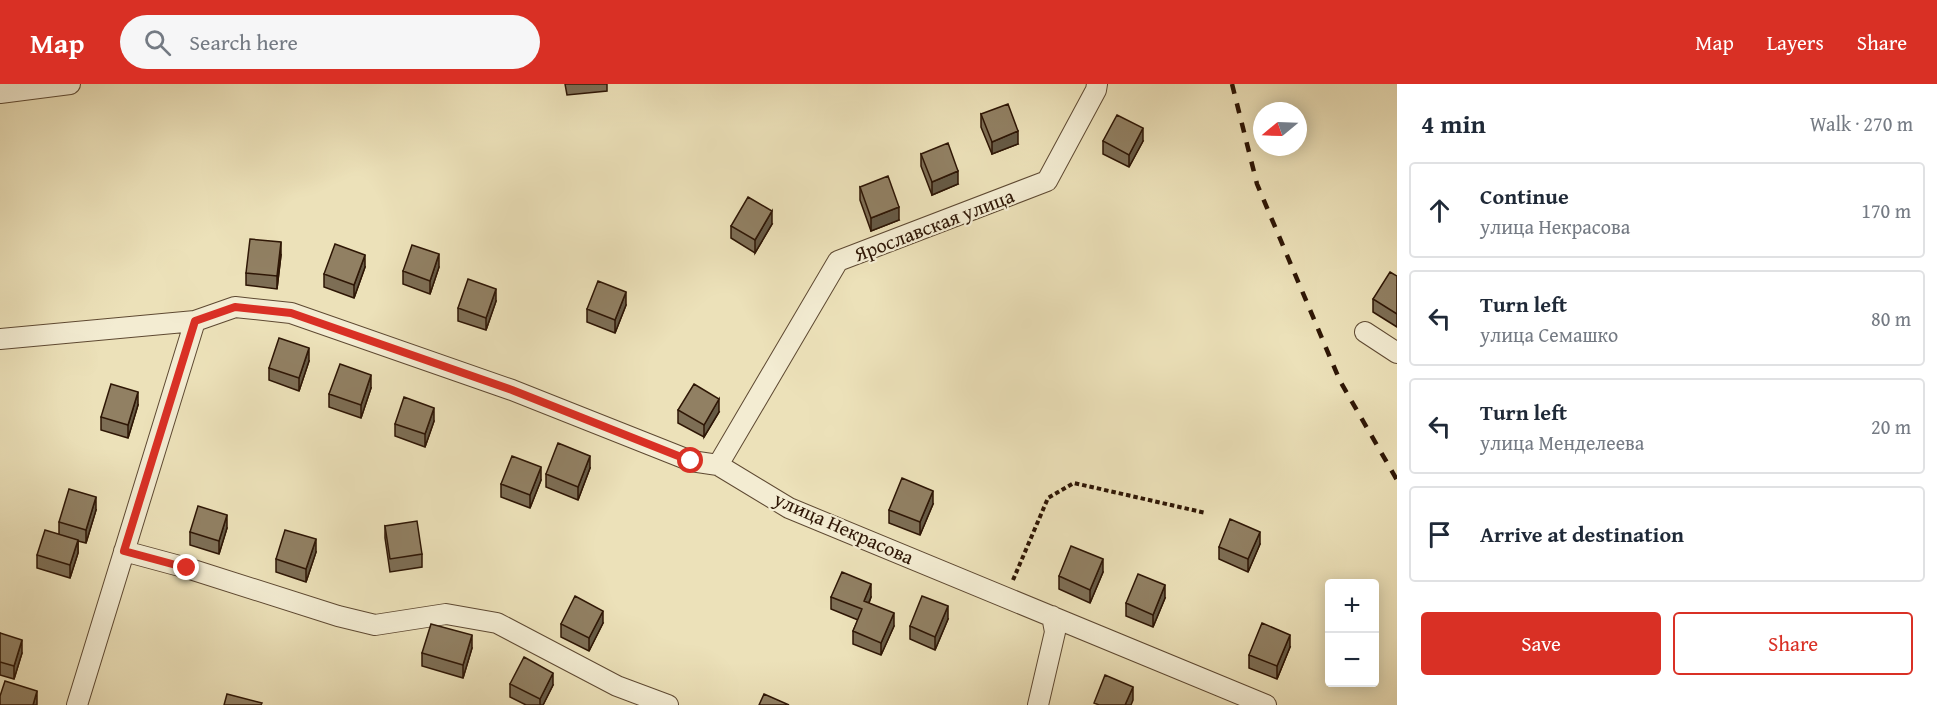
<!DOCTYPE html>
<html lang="en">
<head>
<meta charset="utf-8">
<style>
  body { margin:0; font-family:"Gentium Book Plus",serif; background:#f6f6f7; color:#1f2937 }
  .controls { position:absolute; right:18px; bottom:18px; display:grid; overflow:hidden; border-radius:6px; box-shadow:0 3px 15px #0003 }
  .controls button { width:54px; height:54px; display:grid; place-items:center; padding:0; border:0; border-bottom:2px solid #e0e1e3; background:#fff; color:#1f2937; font:30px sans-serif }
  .compass { position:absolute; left:1253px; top:18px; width:54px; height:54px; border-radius:50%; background:#fff; box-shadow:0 3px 15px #0003; rotate:251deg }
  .stop { position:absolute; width:18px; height:18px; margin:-14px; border:4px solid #d93025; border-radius:50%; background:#fff }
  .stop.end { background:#d93025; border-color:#fff; box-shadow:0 2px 6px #0008 }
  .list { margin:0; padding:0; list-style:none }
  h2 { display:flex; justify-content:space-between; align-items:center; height:78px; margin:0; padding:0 24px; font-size:26px }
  h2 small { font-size:20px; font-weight:400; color:#747a83 }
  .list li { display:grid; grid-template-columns:39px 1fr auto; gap:18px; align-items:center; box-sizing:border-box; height:96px; margin:0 12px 12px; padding:0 12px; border:2px solid #e0e1e3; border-radius:6px }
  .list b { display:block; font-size:22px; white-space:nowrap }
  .list p { margin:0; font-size:20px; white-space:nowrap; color:#747a83 }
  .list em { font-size:20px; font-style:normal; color:#747a83 }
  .actions { display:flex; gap:12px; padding:18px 24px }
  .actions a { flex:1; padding:14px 0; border:2px solid #d93025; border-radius:6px; text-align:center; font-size:21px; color:#d93025 }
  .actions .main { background:#d93025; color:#fff }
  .icon { flex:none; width:33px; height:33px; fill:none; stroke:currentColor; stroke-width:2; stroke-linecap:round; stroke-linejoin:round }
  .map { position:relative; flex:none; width:1397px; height:621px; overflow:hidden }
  header { display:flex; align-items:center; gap:36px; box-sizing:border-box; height:84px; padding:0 30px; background:#d93025; color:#fff }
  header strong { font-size:28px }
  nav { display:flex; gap:33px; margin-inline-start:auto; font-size:21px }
  .search { width:420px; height:54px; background:#f6f6f7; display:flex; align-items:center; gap:15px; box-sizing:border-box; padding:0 21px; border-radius:33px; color:#747a83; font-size:22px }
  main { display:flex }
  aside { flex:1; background:#fff }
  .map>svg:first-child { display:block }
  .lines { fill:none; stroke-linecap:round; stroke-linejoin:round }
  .minor-casing { stroke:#5e4932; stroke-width:22 }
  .path { stroke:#2e1605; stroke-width:4; stroke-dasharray:4.5 3; stroke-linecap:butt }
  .minor { stroke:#f3ecd2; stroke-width:20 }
  .rail { stroke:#2e1605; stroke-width:4.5; stroke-dasharray:10 10; stroke-linecap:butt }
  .wall { fill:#7d6e55; stroke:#2e1605; stroke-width:1.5 }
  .shaded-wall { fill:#665a45; stroke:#2e1605; stroke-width:1.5 }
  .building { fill:#918063; stroke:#2e1605; stroke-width:1.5 }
  .route { stroke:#d93025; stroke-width:8 }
  .labels { text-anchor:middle; stroke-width:4.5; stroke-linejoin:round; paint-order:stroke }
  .street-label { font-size:20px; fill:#2e1605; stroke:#f3ecd2 }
</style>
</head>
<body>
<header>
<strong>Map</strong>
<div class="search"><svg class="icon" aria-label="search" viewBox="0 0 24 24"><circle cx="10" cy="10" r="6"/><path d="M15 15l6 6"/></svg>Search here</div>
<nav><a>Map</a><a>Layers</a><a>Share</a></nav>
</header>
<main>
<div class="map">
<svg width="1397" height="621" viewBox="0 0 1397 621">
  <rect width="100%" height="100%" fill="#ece1b9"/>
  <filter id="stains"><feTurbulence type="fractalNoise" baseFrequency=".00333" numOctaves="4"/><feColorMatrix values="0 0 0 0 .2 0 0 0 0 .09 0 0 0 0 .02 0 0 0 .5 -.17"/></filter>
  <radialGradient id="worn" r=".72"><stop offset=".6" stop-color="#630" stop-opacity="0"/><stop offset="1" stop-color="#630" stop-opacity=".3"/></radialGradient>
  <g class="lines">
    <!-- minor casing -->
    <g class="minor-casing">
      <path id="minor" d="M 0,9 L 70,0
        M 1365,248 L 1397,269
        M 0,255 L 195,237 L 235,223 L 291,229 L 512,306 L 691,377 L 718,381 L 789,424 L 1266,621
        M 718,381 L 838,177 L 1047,97 L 1096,6 L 1097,0
        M 124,467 L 187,484 L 338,532 L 375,541 L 446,530 L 497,539 L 617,602 L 668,621
        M 77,621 L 195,237
        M 1038,621 L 1055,548 L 1052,532"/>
    </g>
    <!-- path -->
    <path class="path" d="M 1013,496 L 1048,414 L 1074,399 L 1206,429"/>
    <!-- minor -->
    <use href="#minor" class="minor"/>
    <!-- rail -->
    <path class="rail" d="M 1232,0 L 1257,100 L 1340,297 L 1397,396"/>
  </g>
  <!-- wall -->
  <path class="wall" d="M 565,0 L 607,0 L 607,7 L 567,11 Z
    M 981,30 L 1018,60 L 992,70 L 981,43 Z
    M 1103,57 L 1143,57 L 1129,83 L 1103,70 Z
    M 921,70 L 958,100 L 932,111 L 921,82 Z
    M 860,103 L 899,136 L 871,147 L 860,116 Z
    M 772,140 L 755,169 L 731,154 L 731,142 Z
    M 281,171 L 277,205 L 246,201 L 246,189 Z
    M 365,183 L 354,214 L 324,203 L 324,190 Z
    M 439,183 L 430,210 L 403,200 L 403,187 Z
    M 1397,192 L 1397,243 L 1373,228 L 1373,215 Z
    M 496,217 L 486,246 L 458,237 L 458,224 Z
    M 626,221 L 615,249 L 587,238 L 587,225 Z
    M 309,277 L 299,307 L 269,296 L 269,284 Z
    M 371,304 L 361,334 L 329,323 L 329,310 Z
    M 138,321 L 128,354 L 101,346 L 101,333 Z
    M 678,326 L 719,328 L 704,353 L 678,339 Z
    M 434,337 L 425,363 L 395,352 L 395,340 Z
    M 590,384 L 578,416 L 546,403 L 546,390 Z
    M 541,396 L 530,424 L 501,413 L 501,400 Z
    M 933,420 L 920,451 L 889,439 L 889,426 Z
    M 96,426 L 86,459 L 78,457 L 78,469 L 70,494 L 37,484 L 37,471 L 59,450 L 59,438 Z
    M 385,442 L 422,470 L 422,483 L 390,488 L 385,454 Z
    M 227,444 L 219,470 L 190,461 L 190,448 Z
    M 1260,460 L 1248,488 L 1219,475 L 1219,463 Z
    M 316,468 L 306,498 L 276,488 L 276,475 Z
    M 1103,488 L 1090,519 L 1059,505 L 1059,492 Z
    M 831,513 L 871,513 L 869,519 L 894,542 L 881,571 L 853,560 L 853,547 L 858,536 L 831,525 Z
    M 1165,514 L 1153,543 L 1126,532 L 1126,519 Z
    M 948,535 L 935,566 L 910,555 L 910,542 Z
    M 603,539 L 589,567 L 561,553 L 561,540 Z
    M 0,549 L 22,569 L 14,595 L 0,591 Z
    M 1290,563 L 1277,595 L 1249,584 L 1249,571 Z
    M 472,564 L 463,594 L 422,582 L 422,569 Z
    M 510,600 L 553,601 L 543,621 L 526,621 L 510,613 Z"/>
  <!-- shaded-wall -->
  <path class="shaded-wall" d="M 1143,44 L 1143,57 L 1129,83 L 1129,71 Z
    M 1018,47 L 1018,60 L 992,70 L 992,58 Z
    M 958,87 L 958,100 L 932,111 L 932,98 Z
    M 899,123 L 899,136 L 871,147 L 871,134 Z
    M 772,127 L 772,140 L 755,169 L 755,156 Z
    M 281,158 L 281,171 L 277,205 L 277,192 Z
    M 439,170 L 439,183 L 430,210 L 430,197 Z
    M 365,171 L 365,183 L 354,214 L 354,201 Z
    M 496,205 L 496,217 L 486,246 L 486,234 Z
    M 626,208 L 626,221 L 615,249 L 615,236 Z
    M 309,264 L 309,277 L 299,307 L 299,294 Z
    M 371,291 L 371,304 L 361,334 L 361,321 Z
    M 138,308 L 138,321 L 128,354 L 128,341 Z
    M 719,315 L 719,328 L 704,353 L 704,341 Z
    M 434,324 L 434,337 L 425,363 L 425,350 Z
    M 590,372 L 590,384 L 578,416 L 578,403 Z
    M 541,383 L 541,396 L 530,424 L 530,411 Z
    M 933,407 L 933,420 L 920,451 L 920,438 Z
    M 96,413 L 96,426 L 86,459 L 86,446 Z
    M 227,431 L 227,444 L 219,470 L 219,457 Z
    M 1260,448 L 1260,460 L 1248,488 L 1248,475 Z
    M 316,455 L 316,468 L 306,498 L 306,485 Z
    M 78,456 L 78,469 L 70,494 L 70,481 Z
    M 1103,475 L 1103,488 L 1090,519 L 1090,506 Z
    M 871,500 L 871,513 L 864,530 L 864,517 Z
    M 1165,501 L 1165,514 L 1153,543 L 1153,531 Z
    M 948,522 L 948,535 L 935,566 L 935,553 Z
    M 603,527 L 603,539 L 589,567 L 589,554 Z
    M 894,529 L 894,542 L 881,571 L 881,559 Z
    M 472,551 L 472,564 L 463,594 L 463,581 Z
    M 1290,551 L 1290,563 L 1277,595 L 1277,582 Z
    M 22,556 L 22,569 L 14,595 L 14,582 Z
    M 553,589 L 553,601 L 543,621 L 540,621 L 540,615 Z
    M 1133,603 L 1133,616 L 1131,621 L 1125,621 Z
    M 37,607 L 37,621 L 33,621 Z"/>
  <!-- building -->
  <path class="building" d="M 1008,20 L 1018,47 L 992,58 L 981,30 Z
    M 1117,31 L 1143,44 L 1129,71 L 1103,57 Z
    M 948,59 L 958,87 L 932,98 L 921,70 Z
    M 888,92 L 899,123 L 871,134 L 860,103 Z
    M 748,113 L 772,127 L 755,156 L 731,142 Z
    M 250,155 L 281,158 L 277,192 L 246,189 Z
    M 335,160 L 365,171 L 354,201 L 324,190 Z
    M 412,161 L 439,170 L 430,197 L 403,187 Z
    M 1390,188 L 1397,192 L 1397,230 L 1373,215 Z
    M 468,195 L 496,205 L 486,234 L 458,224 Z
    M 598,197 L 626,208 L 615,236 L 587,225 Z
    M 279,254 L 309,264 L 299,294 L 269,284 Z
    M 340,280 L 371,291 L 361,321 L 329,310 Z
    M 111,300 L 138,308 L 128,341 L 101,333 Z
    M 694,300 L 719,315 L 704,341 L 678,326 Z
    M 404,313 L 434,324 L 425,350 L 395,340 Z
    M 558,359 L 590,372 L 578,403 L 546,390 Z
    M 512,372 L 541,383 L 530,411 L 501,400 Z
    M 902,394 L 933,407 L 920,438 L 889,426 Z
    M 69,405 L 96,413 L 86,446 L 59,438 Z
    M 198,422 L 227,431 L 219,457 L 190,448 Z
    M 1230,435 L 1260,448 L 1248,475 L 1219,463 Z
    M 417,437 L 422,470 L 390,475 L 385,442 Z
    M 45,446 L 78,456 L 70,481 L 37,471 Z
    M 285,446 L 316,455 L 306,485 L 276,475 Z
    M 1071,462 L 1103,475 L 1090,506 L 1059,492 Z
    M 842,488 L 871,500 L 864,517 L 894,529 L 881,559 L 853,547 L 862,525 L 831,513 Z
    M 1138,490 L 1165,501 L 1153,531 L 1126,519 Z
    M 575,512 L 603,527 L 589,554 L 561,540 Z
    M 922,512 L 948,522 L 935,553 L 910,542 Z
    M 1262,539 L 1290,551 L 1277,582 L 1249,571 Z
    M 431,540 L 472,551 L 463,581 L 422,569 Z
    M 0,549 L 22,556 L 14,582 L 0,578 Z
    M 524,573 L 553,589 L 540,615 L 510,600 Z
    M 1105,591 L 1133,603 L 1125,621 L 1099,621 L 1094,619 Z
    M 5,597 L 37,607 L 33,621 L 0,621 L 0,612 Z
    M 227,610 L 262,619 L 261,621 L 224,621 Z
    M 764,610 L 789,621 L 759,621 Z"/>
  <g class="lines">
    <!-- route -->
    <path class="route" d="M 187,484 L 124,467 L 195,237 L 235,223 L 291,229 L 512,306 L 691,377"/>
  </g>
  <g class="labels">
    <!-- street labels -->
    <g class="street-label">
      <text transform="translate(934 141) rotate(-21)" y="7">Ярославская улица</text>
      <text transform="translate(844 444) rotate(24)" y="7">улица Некрасова</text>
    </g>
  </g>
  <rect width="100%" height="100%" filter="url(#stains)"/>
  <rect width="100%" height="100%" fill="url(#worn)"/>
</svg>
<div class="controls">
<button>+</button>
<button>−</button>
</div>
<svg class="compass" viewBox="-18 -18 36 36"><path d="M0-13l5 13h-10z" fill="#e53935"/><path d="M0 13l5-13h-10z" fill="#747a83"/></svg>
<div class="stop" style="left:691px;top:377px"></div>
<div class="stop end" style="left:187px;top:484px"></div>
</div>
<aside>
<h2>4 min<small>Walk · 270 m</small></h2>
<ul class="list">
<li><svg class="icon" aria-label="ahead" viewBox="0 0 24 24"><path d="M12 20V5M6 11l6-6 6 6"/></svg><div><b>Continue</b><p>улица Некрасова</p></div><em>170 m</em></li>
<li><svg class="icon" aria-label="left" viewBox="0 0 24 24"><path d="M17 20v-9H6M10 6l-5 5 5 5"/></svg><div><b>Turn left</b><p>улица Семашко</p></div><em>80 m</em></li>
<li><svg class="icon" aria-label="left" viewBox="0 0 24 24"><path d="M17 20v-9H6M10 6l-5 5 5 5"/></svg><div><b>Turn left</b><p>улица Менделеева</p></div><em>20 m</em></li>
<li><svg class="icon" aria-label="arrive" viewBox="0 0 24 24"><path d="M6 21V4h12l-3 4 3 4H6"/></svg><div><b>Arrive at destination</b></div></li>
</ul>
<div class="actions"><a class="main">Save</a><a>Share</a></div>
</aside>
</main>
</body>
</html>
